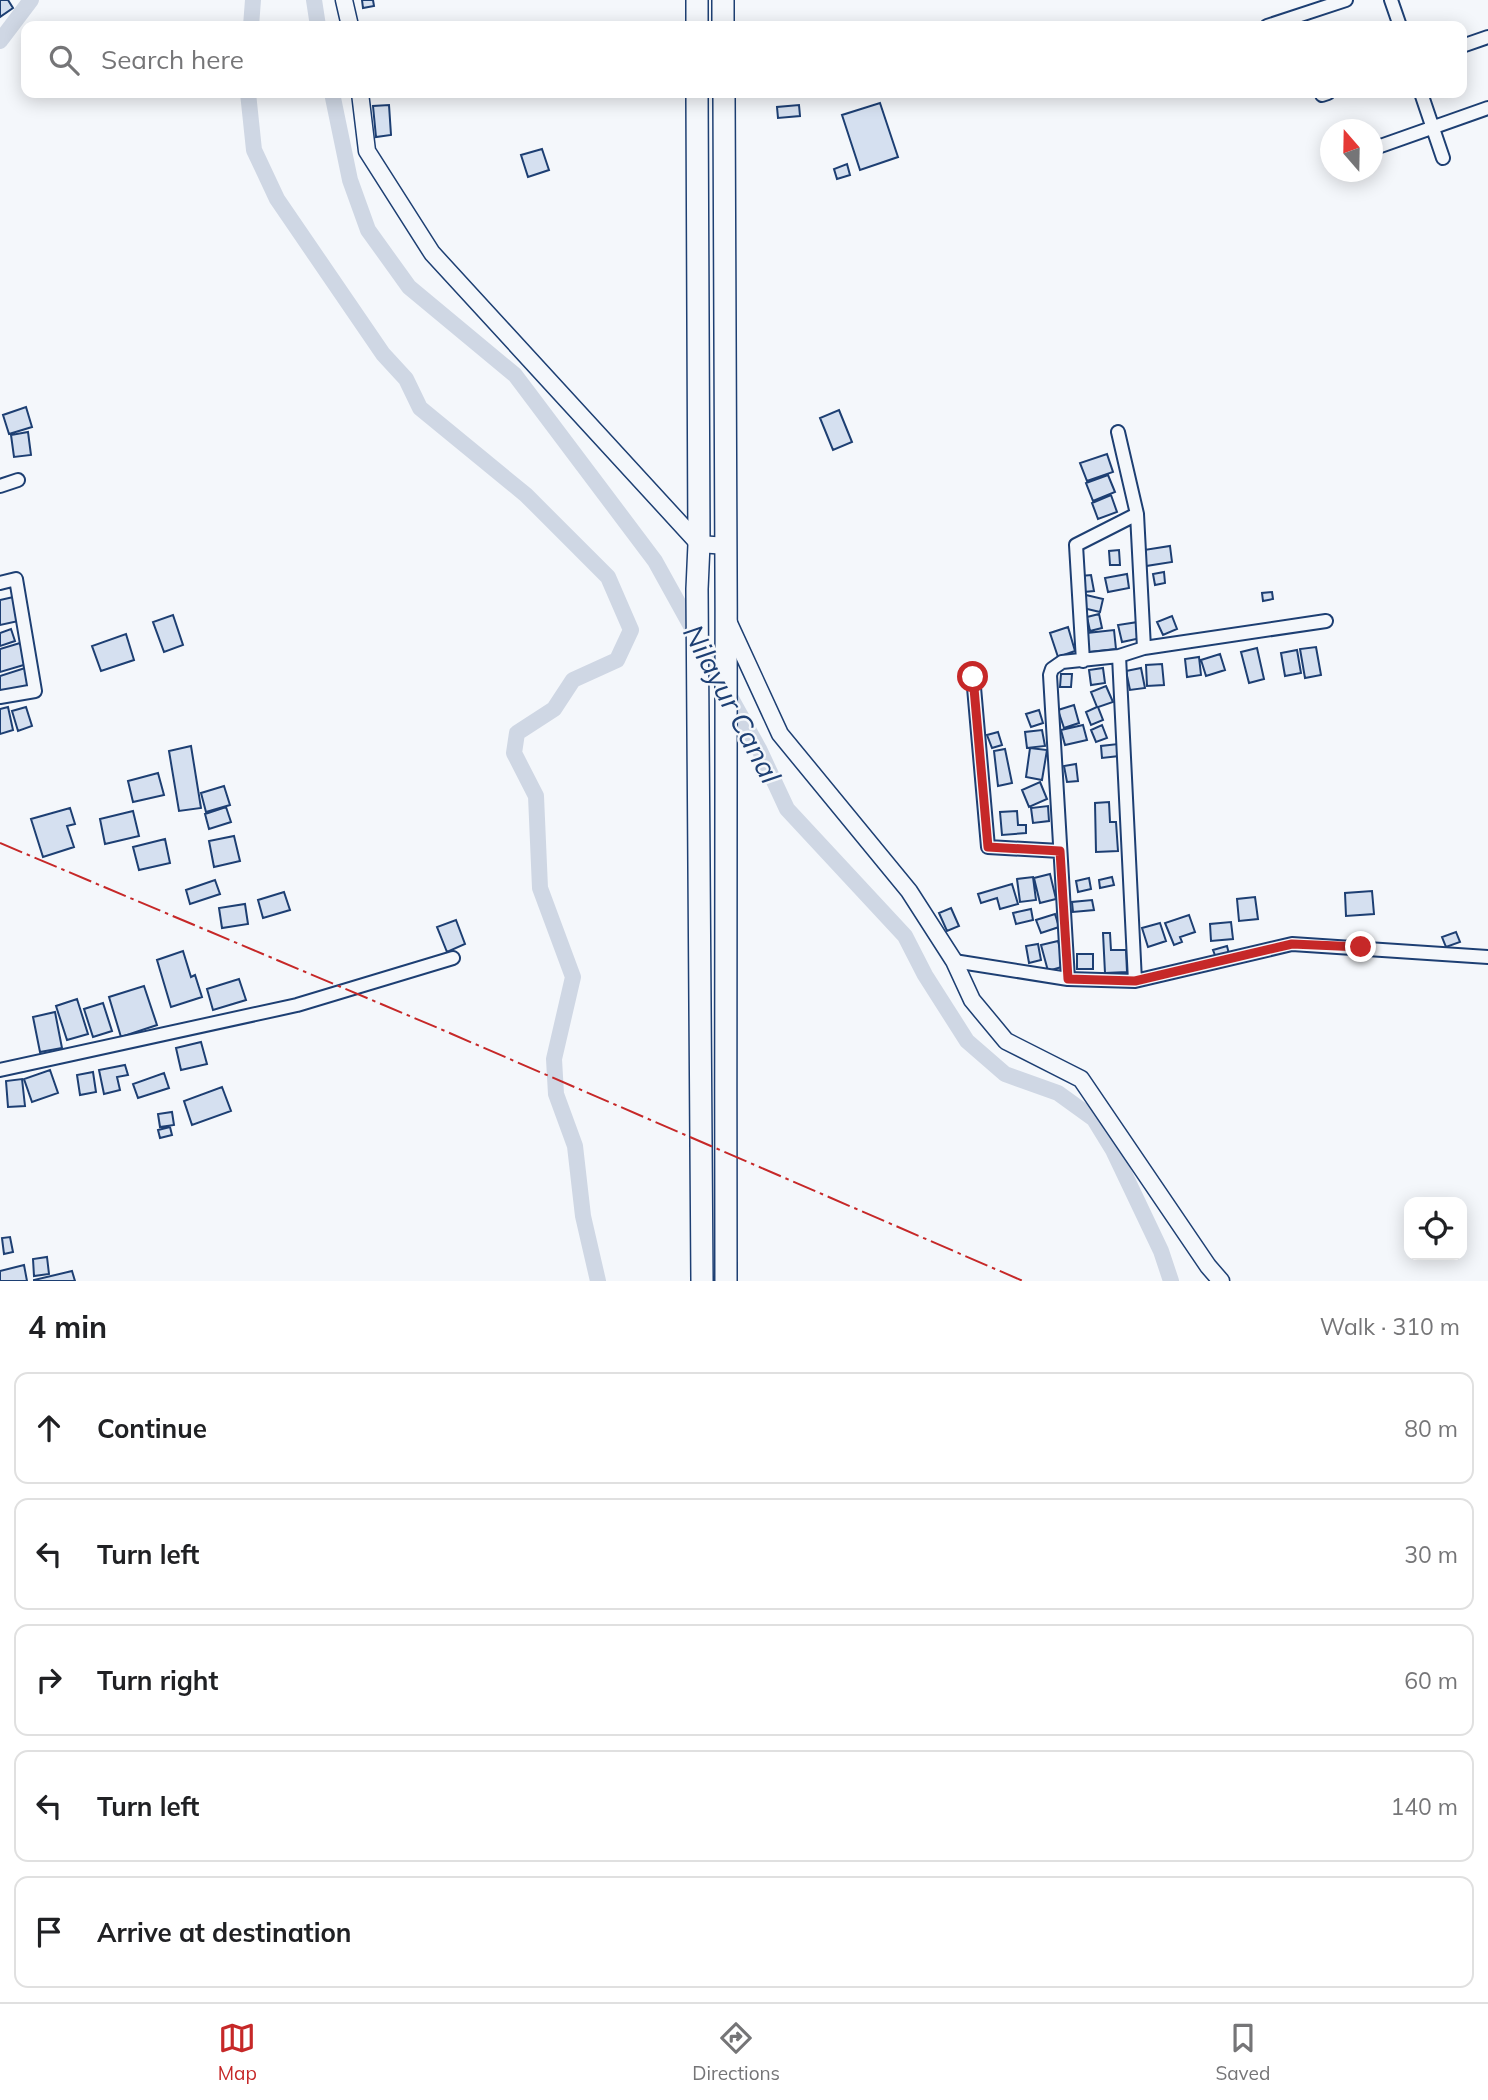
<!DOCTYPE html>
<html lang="en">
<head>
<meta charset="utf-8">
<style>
  body { margin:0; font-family:Mulish,sans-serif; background:#f2f2f2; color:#202124 }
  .controls { position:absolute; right:21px; bottom:21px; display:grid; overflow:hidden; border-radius:14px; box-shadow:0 4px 18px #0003 }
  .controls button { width:63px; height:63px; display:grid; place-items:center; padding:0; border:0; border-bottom:2px solid #e0e0e0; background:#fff; color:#202124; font:35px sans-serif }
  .compass { position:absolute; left:1320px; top:119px; width:63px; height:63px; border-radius:50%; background:#fff; box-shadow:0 4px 18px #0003; rotate:340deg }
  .stop { position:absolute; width:21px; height:21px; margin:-16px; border:5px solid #c62828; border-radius:50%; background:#fff }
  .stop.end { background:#c62828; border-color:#fff; box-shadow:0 2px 7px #0008 }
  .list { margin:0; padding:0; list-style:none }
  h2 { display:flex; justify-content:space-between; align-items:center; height:91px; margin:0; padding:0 28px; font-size:30px }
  h2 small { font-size:23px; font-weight:400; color:#757577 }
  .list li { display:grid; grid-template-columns:46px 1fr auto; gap:21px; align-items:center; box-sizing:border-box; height:112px; margin:0 14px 14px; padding:0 14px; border:2px solid #e0e0e0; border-radius:14px }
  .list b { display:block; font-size:26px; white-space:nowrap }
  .list em { font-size:23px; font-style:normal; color:#757577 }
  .icon { flex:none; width:38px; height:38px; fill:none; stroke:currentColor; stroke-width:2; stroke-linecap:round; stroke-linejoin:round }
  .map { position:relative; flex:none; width:1488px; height:1281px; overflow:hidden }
  .search { position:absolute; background:#fff; box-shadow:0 4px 18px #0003; left:21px; right:21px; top:21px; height:77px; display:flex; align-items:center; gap:18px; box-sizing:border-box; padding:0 24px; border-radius:14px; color:#757577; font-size:26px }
  .sheet { height:721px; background:#fff }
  nav { display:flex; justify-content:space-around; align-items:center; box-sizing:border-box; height:98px; border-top:2px solid #e0e0e0; background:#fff; font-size:19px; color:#757577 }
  nav a { display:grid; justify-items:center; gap:4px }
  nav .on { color:#c62828 }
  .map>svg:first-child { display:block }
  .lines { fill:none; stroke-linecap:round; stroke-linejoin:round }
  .canal { stroke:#cfd7e4; stroke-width:16 }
  .building { fill:#d5e0f0; stroke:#1d3f73; stroke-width:2 }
  .minor-casing { stroke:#1d3f73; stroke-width:16 }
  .tertiary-casing { stroke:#1d3f73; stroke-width:19 }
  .trunk-casing { stroke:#1d3f73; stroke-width:24 }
  .minor { stroke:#f4f7fb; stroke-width:12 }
  .tertiary { stroke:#f4f7fb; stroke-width:16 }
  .trunk { stroke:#f4f7fb; stroke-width:21 }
  .power { stroke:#c62828; stroke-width:2; stroke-dasharray:24 5 3.5 5; stroke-linecap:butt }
  .route { stroke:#c62828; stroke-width:9 }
  .labels { text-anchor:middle; stroke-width:5; stroke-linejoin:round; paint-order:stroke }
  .water-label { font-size:28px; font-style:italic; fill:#1d3f73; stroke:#f4f7fb }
</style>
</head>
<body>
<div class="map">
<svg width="1488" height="1281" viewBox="0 0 1488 1281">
  <rect width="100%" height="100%" fill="#f4f7fb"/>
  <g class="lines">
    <!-- canal -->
    <path class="canal" d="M 314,0 L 318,26
      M 251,26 L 253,0
      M 0,41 L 31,0
      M 248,93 L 254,150 L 277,199 L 383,354 L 406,379 L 420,408 L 526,495 L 608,577 L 631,630 L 617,660 L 573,680 L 554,709 L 517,733 L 514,753 L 536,796 L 540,888 L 573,977 L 554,1059 L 556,1094 L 575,1146 L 583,1216 L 598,1281
      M 332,93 L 350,180 L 368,230 L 409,287 L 515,375 L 655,561 L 759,749 L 787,809 L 905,936 L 925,975 L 967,1041 L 1005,1074 L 1058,1093 L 1094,1119 L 1113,1150 L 1161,1251 L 1171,1281"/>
  </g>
  <!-- building -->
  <path class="building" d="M 0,0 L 8,0 L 13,8 L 0,17 Z
    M 362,0 L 373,0 L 374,6 L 363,8 Z
    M 880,103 L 898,157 L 860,170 L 842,115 Z
    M 389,105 L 391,135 L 376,137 L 373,106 Z
    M 799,105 L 800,116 L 778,118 L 777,107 Z
    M 542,149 L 549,170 L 528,177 L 521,155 Z
    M 847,164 L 850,175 L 837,179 L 834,169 Z
    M 26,407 L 32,427 L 9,434 L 3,415 Z
    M 839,410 L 852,442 L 833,450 L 820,418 Z
    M 28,432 L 31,455 L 14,457 L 11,435 Z
    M 1107,454 L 1113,472 L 1087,481 L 1080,463 Z
    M 1108,475 L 1115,492 L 1093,501 L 1086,483 Z
    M 1111,495 L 1117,512 L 1098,519 L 1092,503 Z
    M 1170,546 L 1172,562 L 1146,566 L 1144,550 Z
    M 1119,550 L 1120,565 L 1110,565 L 1109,551 Z
    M 1164,572 L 1165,583 L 1155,585 L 1153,574 Z
    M 1127,574 L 1129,588 L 1108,592 L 1105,578 Z
    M 1091,575 L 1094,591 L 1084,592 L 1081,576 Z
    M 1272,592 L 1273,599 L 1263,601 L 1262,593 Z
    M 1086,595 L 1103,599 L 1100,612 L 1083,608 Z
    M 18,596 L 23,620 L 0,625 L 0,600 Z
    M 1099,614 L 1102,628 L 1090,631 L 1087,617 Z
    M 173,615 L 183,645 L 164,652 L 153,622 Z
    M 1172,616 L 1177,629 L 1163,635 L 1157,622 Z
    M 1138,622 L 1141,638 L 1122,642 L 1118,625 Z
    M 1068,627 L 1075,651 L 1058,657 L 1050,633 Z
    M 11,629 L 15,641 L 0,646 L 0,633 Z
    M 1114,630 L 1116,649 L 1089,652 L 1087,633 Z
    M 126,634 L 134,660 L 101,671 L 92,646 Z
    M 20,643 L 27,664 L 0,672 L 0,649 Z
    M 1316,647 L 1321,675 L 1305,678 L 1300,649 Z
    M 1257,648 L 1264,679 L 1249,683 L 1241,652 Z
    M 1297,650 L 1301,673 L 1285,676 L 1281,653 Z
    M 1220,654 L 1225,670 L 1206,676 L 1201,660 Z
    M 1199,657 L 1201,675 L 1187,677 L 1185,659 Z
    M 1162,664 L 1164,685 L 1147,686 L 1146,665 Z
    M 25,668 L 31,685 L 0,694 L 0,676 Z
    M 1103,668 L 1105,683 L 1091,685 L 1089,670 Z
    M 1141,668 L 1145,688 L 1130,690 L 1126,671 Z
    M 1061,674 L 1072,674 L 1071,687 L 1060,687 Z
    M 1106,686 L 1113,702 L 1098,707 L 1103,720 L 1091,725 L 1086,712 L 1097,707 L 1091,692 Z
    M 1074,705 L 1079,723 L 1064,728 L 1058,710 Z
    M 8,707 L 13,730 L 0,734 L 0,709 Z
    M 26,707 L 32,726 L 18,731 L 12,711 Z
    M 1039,710 L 1043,723 L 1031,727 L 1026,714 Z
    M 1083,725 L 1087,740 L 1065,745 L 1061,730 Z
    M 1102,725 L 1107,738 L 1096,742 L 1091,730 Z
    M 1042,730 L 1045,746 L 1027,748 L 1025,732 Z
    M 998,732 L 1002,745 L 992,748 L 987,735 Z
    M 1118,744 L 1119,756 L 1102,758 L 1101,746 Z
    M 191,746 L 201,808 L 179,811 L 169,751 Z
    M 1030,748 L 1047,750 L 1042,780 L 1026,777 Z
    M 1005,749 L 1012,783 L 998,786 L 994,751 Z
    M 1076,764 L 1078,781 L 1067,782 L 1064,766 Z
    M 158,773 L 164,795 L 133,802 L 128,781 Z
    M 1040,782 L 1047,799 L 1029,807 L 1022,790 Z
    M 224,786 L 230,805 L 206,812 L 201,793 Z
    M 1109,802 L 1110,822 L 1116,822 L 1118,851 L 1096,852 L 1095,803 Z
    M 1048,806 L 1049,821 L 1033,823 L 1031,808 Z
    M 226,807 L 231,822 L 209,829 L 205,814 Z
    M 70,808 L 75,824 L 67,826 L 74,847 L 43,857 L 31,819 Z
    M 133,811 L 139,836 L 105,844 L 100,819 Z
    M 1017,811 L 1018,825 L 1026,825 L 1026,833 L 1002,835 L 1000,812 Z
    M 234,836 L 240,861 L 214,867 L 209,841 Z
    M 165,839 L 170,863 L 139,870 L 133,847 Z
    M 1050,874 L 1056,899 L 1040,903 L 1034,878 Z
    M 1033,877 L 1036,900 L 1020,902 L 1017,879 Z
    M 1112,877 L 1114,885 L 1100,888 L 1099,880 Z
    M 1089,878 L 1091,889 L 1078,892 L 1076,881 Z
    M 215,880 L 220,894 L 190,904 L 186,890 Z
    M 1012,884 L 1018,904 L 1000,909 L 997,898 L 981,903 L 978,894 Z
    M 1372,891 L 1374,914 L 1346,916 L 1345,893 Z
    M 284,892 L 290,910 L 263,918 L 258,900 Z
    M 1255,897 L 1258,919 L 1239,921 L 1237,899 Z
    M 1092,900 L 1094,910 L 1073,912 L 1072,902 Z
    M 245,904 L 248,924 L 222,928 L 219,908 Z
    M 951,908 L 959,926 L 947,931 L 939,913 Z
    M 1031,909 L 1033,920 L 1016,924 L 1013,913 Z
    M 1055,914 L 1059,927 L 1041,933 L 1036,920 Z
    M 1189,915 L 1195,932 L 1180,937 L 1182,942 L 1174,945 L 1165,923 Z
    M 456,920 L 465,944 L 447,952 L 437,927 Z
    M 1231,922 L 1233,939 L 1211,941 L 1210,924 Z
    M 1160,923 L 1166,941 L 1148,947 L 1142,928 Z
    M 1456,932 L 1460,942 L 1446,947 L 1442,937 Z
    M 1103,933 L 1110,933 L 1111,950 L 1126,950 L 1127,972 L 1105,973 Z
    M 1058,941 L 1065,966 L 1048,971 L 1041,945 Z
    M 1038,944 L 1041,960 L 1029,963 L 1026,946 Z
    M 1227,946 L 1229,954 L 1216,958 L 1213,950 Z
    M 183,951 L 191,977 L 195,975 L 202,997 L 171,1007 L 157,960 Z
    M 1077,954 L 1093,954 L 1093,969 L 1077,969 Z
    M 239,979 L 246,1000 L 213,1010 L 207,989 Z
    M 144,986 L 157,1025 L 121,1037 L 109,997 Z
    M 77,999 L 88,1034 L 67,1040 L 56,1006 Z
    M 103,1003 L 112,1031 L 93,1037 L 84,1009 Z
    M 55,1012 L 62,1048 L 40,1052 L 33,1017 Z
    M 201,1042 L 207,1064 L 181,1070 L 176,1048 Z
    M 125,1065 L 128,1075 L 117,1077 L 120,1090 L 104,1094 L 99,1070 Z
    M 50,1070 L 58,1093 L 32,1102 L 24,1079 Z
    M 93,1072 L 96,1092 L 80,1095 L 77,1075 Z
    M 164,1073 L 169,1088 L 138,1098 L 133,1084 Z
    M 22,1079 L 25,1106 L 8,1107 L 6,1081 Z
    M 222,1087 L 231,1111 L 192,1125 L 184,1101 Z
    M 172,1112 L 174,1125 L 160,1127 L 158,1114 Z
    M 170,1127 L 172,1135 L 160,1138 L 158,1130 Z
    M 10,1237 L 13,1252 L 4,1254 L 2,1238 Z
    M 47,1257 L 49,1274 L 34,1276 L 33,1259 Z
    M 24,1265 L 27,1281 L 0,1281 L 0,1271 Z
    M 72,1271 L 75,1281 L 34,1281 L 34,1280 Z"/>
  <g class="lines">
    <!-- minor casing -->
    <g class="minor-casing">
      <path id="minor" d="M 1391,0 L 1400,26
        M 1267,26 L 1346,0
        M 1462,46 L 1488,37
        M 1421,93 L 1443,158
        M 1322,95 L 1328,93
        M 1372,149 L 1488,108
        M 1118,432 L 1137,514 L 1144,648
        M 0,486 L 18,480
        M 0,583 L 16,579 L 35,691 L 0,697
        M 1119,656 L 1135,981
        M 1083,661 L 1076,545 L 1137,514
        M 973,676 L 988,847 L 1060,851
        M 954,961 L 1068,979 L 1135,981 L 1292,944 L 1488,957
        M 1068,979 L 1050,675 L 1052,669 L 1062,662 L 1119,656 L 1144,648 L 1326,621
        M 0,1070 L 297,1005 L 453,958"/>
    </g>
    <!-- tertiary casing -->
    <g class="tertiary-casing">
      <path id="tertiary" d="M 344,0 L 350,26
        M 360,93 L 367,151 L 432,253 L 699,544 L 727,546
        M 728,621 L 780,734 L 909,891 L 954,961 L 972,1000 L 1006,1041 L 1081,1079 L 1208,1266 L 1221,1281"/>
    </g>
    <!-- trunk casing -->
    <g class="trunk-casing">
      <path id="trunk" d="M 697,0 L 697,26
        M 723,0 L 723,26
        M 697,93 L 699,544 L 697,589 L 702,1281
        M 724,93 C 728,489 725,885 726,1281"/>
    </g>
    <!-- minor -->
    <use href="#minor" class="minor"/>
    <!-- tertiary -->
    <use href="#tertiary" class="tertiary"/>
    <!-- trunk -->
    <use href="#trunk" class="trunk"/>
    <!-- power -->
    <path class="power" d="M 0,843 L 438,1028 L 1023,1281"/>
  </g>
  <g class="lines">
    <!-- route -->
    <path class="route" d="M 973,677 L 988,847 L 1060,851 L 1068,979 L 1135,981 L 1292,944 L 1361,947"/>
  </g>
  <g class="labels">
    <!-- water labels -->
    <g class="water-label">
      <text transform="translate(732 704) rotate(62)" y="10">Nilayur Canal</text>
    </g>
  </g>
</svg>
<div class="controls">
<button><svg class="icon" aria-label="locate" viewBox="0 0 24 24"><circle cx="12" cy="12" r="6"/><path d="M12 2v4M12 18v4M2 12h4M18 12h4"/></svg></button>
</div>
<svg class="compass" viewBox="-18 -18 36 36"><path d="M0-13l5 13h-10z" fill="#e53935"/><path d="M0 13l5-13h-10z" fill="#757577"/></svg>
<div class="stop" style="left:973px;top:677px"></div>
<div class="stop end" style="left:1361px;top:947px"></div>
<div class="search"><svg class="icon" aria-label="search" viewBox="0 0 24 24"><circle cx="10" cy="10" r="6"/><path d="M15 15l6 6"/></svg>Search here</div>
</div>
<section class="sheet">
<h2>4 min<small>Walk · 310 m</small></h2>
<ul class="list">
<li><svg class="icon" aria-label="ahead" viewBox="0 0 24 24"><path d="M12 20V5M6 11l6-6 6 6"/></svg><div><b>Continue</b></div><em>80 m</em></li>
<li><svg class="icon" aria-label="left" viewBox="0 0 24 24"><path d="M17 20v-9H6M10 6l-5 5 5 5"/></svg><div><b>Turn left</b></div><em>30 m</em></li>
<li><svg class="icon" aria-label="right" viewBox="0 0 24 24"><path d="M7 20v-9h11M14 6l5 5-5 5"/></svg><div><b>Turn right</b></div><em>60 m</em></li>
<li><svg class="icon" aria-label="left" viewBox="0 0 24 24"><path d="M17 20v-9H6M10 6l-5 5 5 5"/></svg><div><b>Turn left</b></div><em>140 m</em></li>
<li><svg class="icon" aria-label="arrive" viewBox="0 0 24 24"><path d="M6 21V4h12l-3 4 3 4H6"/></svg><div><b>Arrive at destination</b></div></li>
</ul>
</section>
<nav>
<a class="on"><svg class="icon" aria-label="map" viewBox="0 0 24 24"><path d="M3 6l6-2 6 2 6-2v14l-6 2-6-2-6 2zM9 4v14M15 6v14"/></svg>Map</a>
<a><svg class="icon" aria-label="directions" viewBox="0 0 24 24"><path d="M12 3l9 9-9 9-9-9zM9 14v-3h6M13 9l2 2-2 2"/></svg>Directions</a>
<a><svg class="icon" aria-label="saved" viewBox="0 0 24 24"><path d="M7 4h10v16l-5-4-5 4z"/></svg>Saved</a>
</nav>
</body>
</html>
